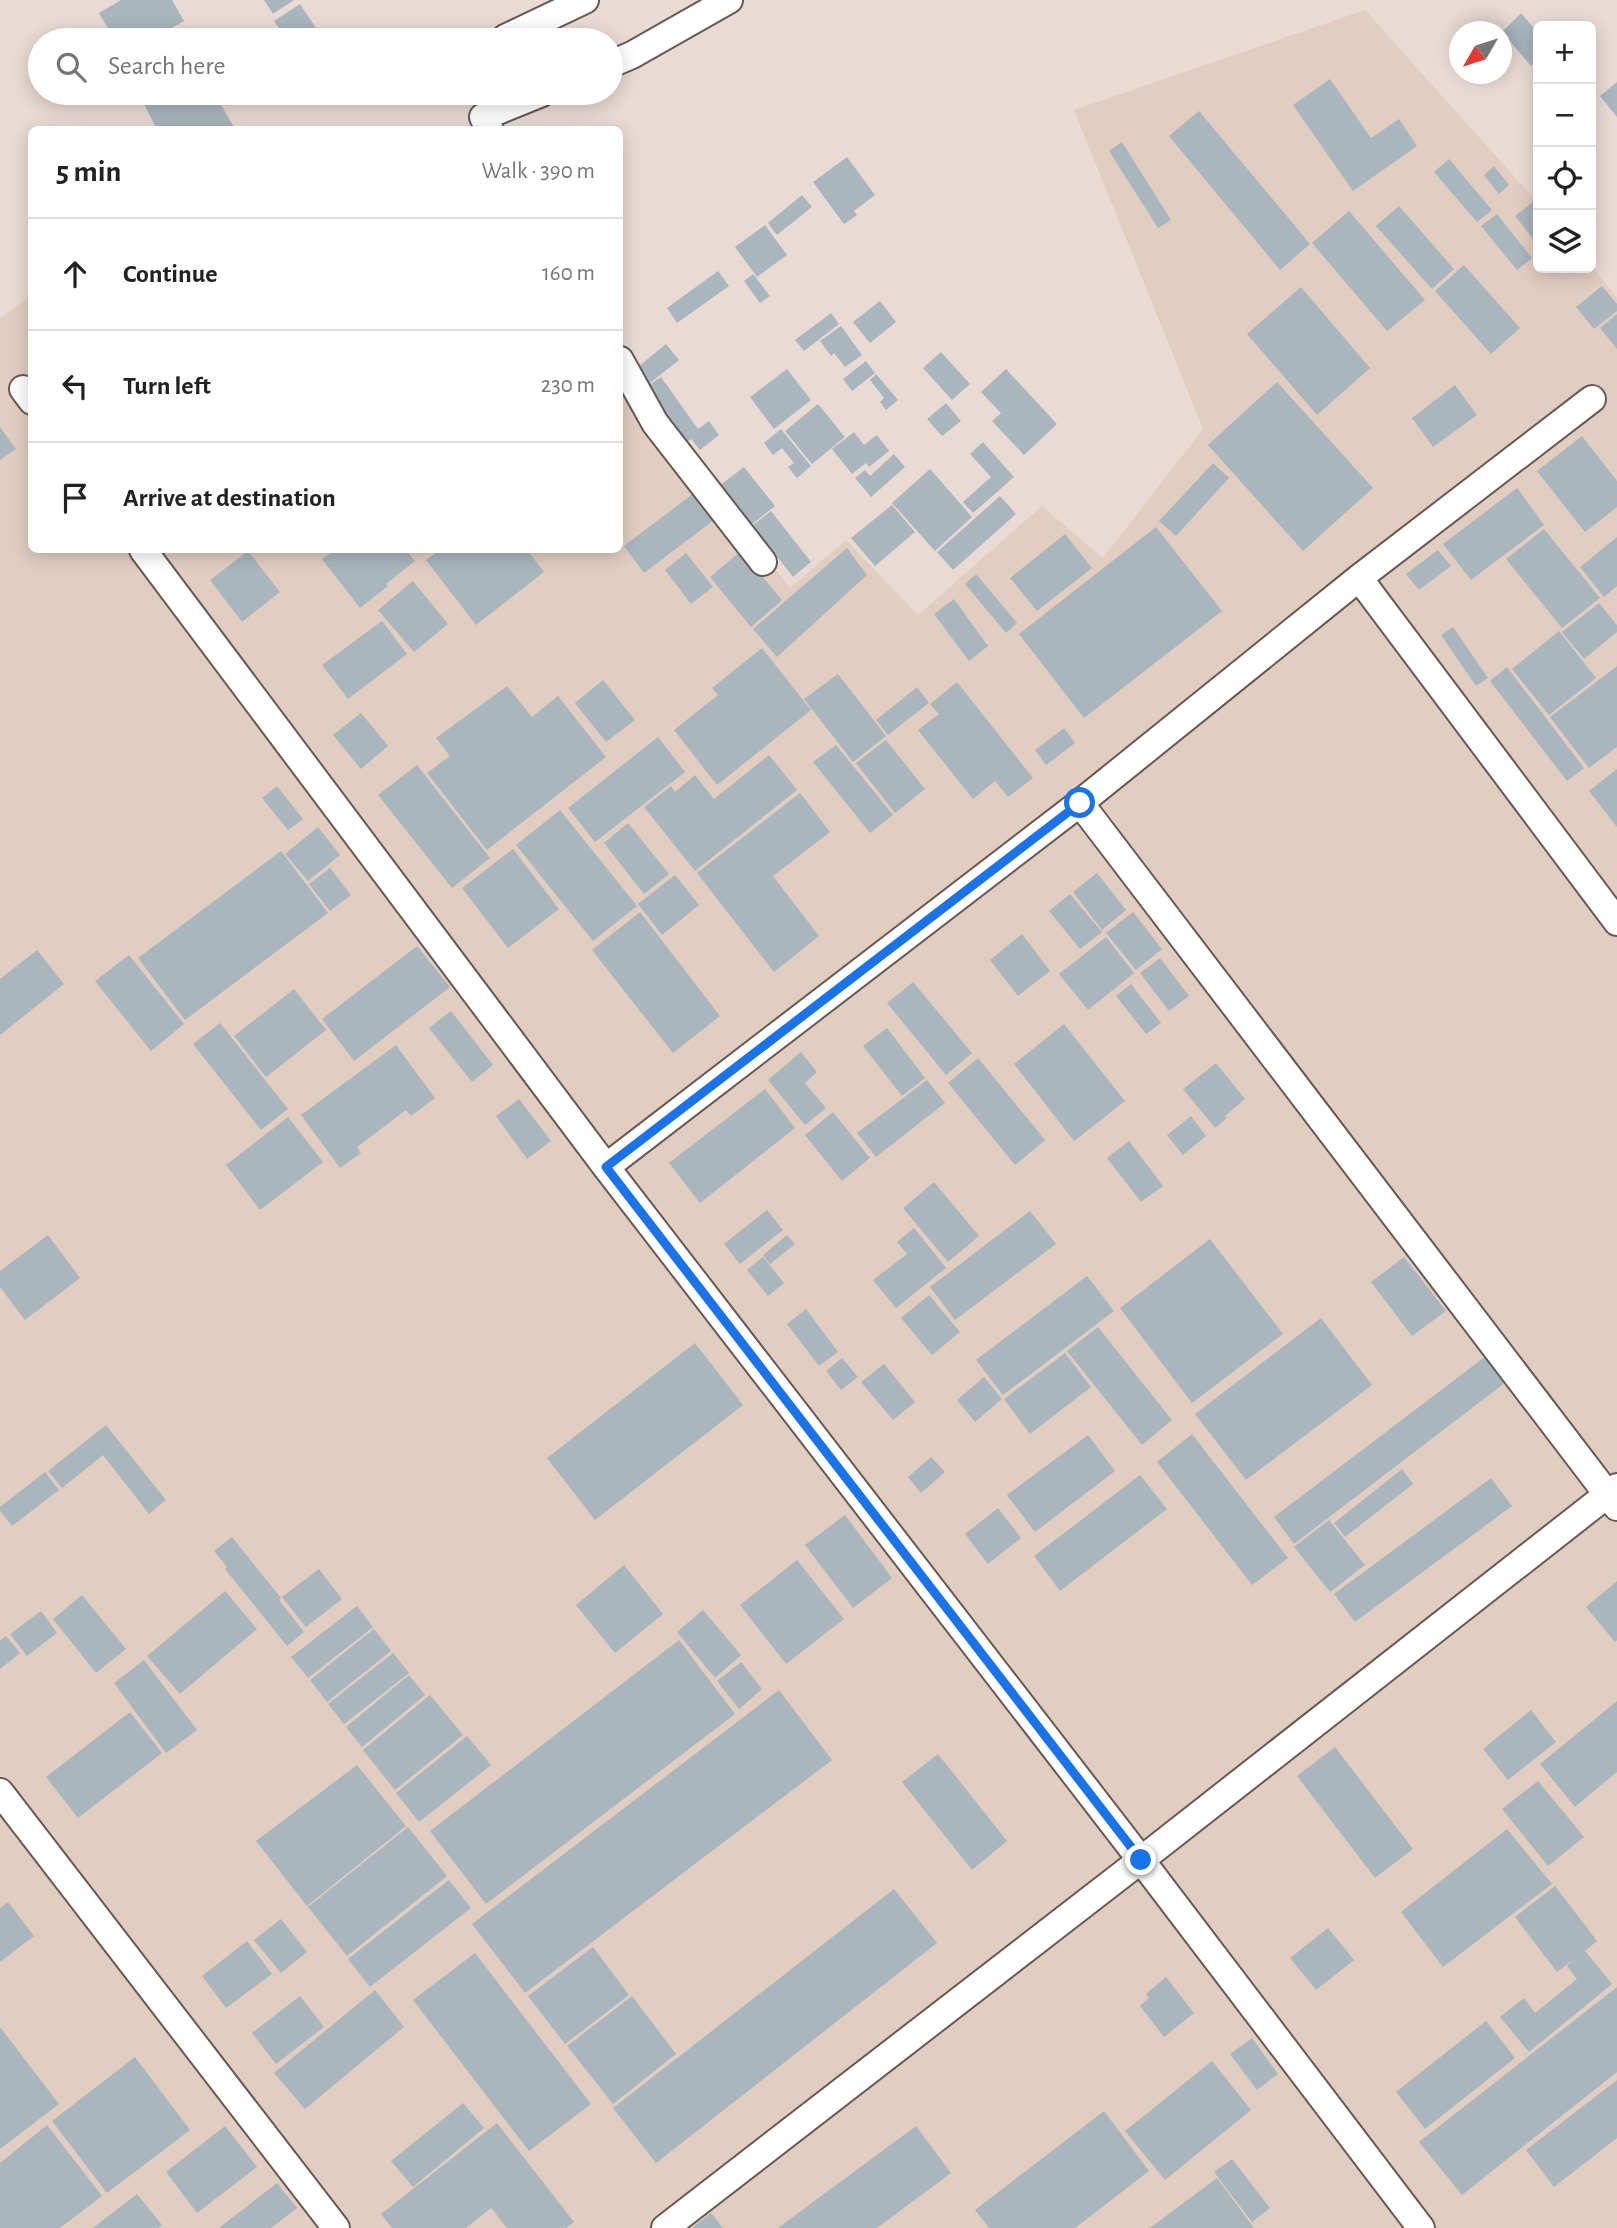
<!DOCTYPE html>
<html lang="en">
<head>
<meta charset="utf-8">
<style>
  body { margin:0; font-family:"Alegreya Sans",sans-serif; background:#f2f2f2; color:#222 }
  .controls { position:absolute; right:21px; top:21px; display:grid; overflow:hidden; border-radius:10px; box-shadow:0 4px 18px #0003 }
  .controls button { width:63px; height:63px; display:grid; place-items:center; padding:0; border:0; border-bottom:2px solid #e0e0e0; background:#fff; color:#222; font:35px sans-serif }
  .compass { position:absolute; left:1449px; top:21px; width:63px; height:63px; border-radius:50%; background:#fff; box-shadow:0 4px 18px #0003; rotate:231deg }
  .stop { position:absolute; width:21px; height:21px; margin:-16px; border:5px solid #1a73e8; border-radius:50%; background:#fff }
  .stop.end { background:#1a73e8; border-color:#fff; box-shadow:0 2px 7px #0008 }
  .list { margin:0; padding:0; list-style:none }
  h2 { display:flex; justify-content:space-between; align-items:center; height:91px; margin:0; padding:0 28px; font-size:30px }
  h2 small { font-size:23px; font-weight:400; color:#767676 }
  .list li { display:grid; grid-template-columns:46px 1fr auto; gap:21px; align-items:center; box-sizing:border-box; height:112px; padding:0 28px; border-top:2px solid #e0e0e0 }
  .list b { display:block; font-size:26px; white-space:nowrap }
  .list em { font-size:23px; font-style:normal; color:#767676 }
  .icon { flex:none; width:38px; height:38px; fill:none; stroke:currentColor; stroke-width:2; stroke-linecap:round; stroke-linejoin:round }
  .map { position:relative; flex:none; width:1617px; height:2228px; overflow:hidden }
  .search { position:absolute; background:#fff; box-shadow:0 4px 18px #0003; left:28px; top:28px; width:595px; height:77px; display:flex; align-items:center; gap:18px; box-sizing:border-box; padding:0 24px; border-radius:38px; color:#767676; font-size:26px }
  .panel { position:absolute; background:#fff; box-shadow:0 4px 18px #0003; left:28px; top:126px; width:595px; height:427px; border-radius:10px }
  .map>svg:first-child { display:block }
  .built { fill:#e2cdc1 }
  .building { fill:#a9b6be }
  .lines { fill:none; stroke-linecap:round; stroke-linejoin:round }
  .minor-casing { stroke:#665a53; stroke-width:30 }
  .minor { stroke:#fff; stroke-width:26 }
  .route { stroke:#1a73e8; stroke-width:9 }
</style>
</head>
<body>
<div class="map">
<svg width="1617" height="2228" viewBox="0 0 1617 2228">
  <rect width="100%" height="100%" fill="#e9dbd3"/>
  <!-- built -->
  <path class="built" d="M 1365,10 L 1538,203 L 1538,268 L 1591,268 L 1591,265 L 1617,298 L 1617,2228 L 0,2228 L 0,318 L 31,296 L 32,550 L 620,550 L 620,373 L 790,588 L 846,540 L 918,615 L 1042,506 L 1103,558 L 1203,429 L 1074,110 Z"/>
  <!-- building -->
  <path class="building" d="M 121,0 L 172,0 L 184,21 L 151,40 L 115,40 L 99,13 Z
    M 264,0 L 294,0 L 273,14 Z
    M 300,4 L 324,40 L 287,40 L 274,21 Z
    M 1521,13 L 1538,33 L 1538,60 L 1531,66 L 1502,32 Z
    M 1330,79 L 1371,138 L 1399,119 L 1417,146 L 1353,191 L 1293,105 Z
    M 1617,82 L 1617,117 L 1600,96 Z
    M 165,93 L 214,93 L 234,127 L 231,130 L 157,130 L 144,104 Z
    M 1199,111 L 1310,244 L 1280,270 L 1169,136 Z
    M 1122,142 L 1171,220 L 1158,228 L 1109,151 Z
    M 847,157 L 875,195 L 854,211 L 857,215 L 844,224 L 813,182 Z
    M 1449,159 L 1492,210 L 1477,222 L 1434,172 Z
    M 1494,166 L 1509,185 L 1499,194 L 1484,175 Z
    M 802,195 L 812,207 L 777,235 L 768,223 Z
    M 1533,202 L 1538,209 L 1538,245 L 1515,216 Z
    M 1399,206 L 1454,269 L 1432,289 L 1376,226 Z
    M 1349,211 L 1425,300 L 1387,331 L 1312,243 Z
    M 1497,214 L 1532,258 L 1517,270 L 1481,226 Z
    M 765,225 L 787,255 L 757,277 L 735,247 Z
    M 1464,265 L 1520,328 L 1491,354 L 1435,291 Z
    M 718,271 L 729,286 L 677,323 L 667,308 Z
    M 753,274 L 770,296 L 760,303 L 744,281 Z
    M 1602,286 L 1617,304 L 1617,311 L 1594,329 L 1576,307 Z
    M 1301,287 L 1370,368 L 1317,415 L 1247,334 Z
    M 880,301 L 896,322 L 870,343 L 853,322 Z
    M 831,313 L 839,324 L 804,351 L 795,340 Z
    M 1617,314 L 1617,349 L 1600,328 Z
    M 841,326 L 862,355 L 845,367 L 834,353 L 831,356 L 820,341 Z
    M 666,344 L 679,360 L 646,386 L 633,371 Z
    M 941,352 L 970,384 L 952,400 L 923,368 Z
    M 866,361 L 875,373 L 852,391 L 843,379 Z
    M 787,369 L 811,400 L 774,429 L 750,397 Z
    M 1006,369 L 1057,424 L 1024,455 L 992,421 L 1001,413 L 981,392 Z
    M 876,374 L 898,400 L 886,410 L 880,402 L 884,398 L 870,380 Z
    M 661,377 L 698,429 L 709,421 L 719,435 L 700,450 L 691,439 L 684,444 L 644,388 Z
    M 1277,382 L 1373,488 L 1303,551 L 1208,445 Z
    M 1455,385 L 1477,415 L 1433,447 L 1412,418 Z
    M 946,403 L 961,421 L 942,436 L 927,419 Z
    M 818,404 L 845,437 L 812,464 L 785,431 Z
    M 0,427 L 16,449 L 0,460 Z
    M 781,429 L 811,466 L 797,478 L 788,467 L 794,463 L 782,448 L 773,455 L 764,443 Z
    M 854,432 L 864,445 L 877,435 L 889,451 L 869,467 L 866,463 L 852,474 L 832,449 Z
    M 1582,436 L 1617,481 L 1617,507 L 1585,532 L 1537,471 Z
    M 983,442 L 1014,477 L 973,513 L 963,502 L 991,477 L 970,454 Z
    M 894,454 L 905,467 L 871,497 L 855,478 L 865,470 L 870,476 Z
    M 1213,463 L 1229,478 L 1176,536 L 1159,521 Z
    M 744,467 L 775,506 L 747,528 L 715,489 Z
    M 930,469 L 972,517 L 935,551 L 892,503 Z
    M 1517,488 L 1544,525 L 1471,580 L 1443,544 Z
    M 698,490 L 718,517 L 644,573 L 624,546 Z
    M 1000,496 L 1016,514 L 953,570 L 937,552 Z
    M 892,505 L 915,532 L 875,566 L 851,538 Z
    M 771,511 L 811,562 L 793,577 L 753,525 Z
    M 1156,527 L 1222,611 L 1084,718 L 1019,634 Z
    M 1544,529 L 1600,598 L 1562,628 L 1506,559 Z
    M 1065,534 L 1092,568 L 1037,611 L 1010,578 Z
    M 1617,537 L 1617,586 L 1604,597 L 1580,567 Z
    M 847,548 L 867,575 L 777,657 L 753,629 Z
    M 335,550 L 406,550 L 415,561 L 386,584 L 388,586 L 360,608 L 322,559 Z
    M 440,550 L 527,550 L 544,572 L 476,625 L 426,560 Z
    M 1438,550 L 1451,566 L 1419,590 L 1406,574 Z
    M 248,551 L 280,592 L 242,622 L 210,580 Z
    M 741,551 L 782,600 L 751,627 L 710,577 Z
    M 686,553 L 713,587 L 691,604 L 665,570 Z
    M 976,574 L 1017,623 L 1006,633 L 965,584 Z
    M 413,581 L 448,624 L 414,652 L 378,610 Z
    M 954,599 L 988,646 L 969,661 L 934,614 Z
    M 1599,603 L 1617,625 L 1617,632 L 1584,659 L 1562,632 Z
    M 382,621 L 407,654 L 348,699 L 322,665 Z
    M 1453,627 L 1488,678 L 1476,686 L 1441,635 Z
    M 1559,631 L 1596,678 L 1549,715 L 1512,669 Z
    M 762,648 L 811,710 L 717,785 L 674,730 L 718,695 L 712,688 Z
    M 1617,666 L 1617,747 L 1589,768 L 1550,717 Z
    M 1507,667 L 1584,768 L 1567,781 L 1490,681 Z
    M 838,674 L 886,736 L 853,762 L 804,699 Z
    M 603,680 L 635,720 L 606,742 L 575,703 Z
    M 957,682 L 1033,778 L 1008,797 L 995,781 L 973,799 L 918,730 L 939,714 L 930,704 Z
    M 507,686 L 532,717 L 558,696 L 606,757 L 487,850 L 427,773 L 450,756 L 436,738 Z
    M 917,687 L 929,703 L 888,735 L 876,720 Z
    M 361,713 L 388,746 L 361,769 L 333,735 Z
    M 1064,728 L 1075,743 L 1046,765 L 1035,750 Z
    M 658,737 L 685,772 L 595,842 L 568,808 Z
    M 886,740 L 925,789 L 895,813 L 856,763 Z
    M 836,745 L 893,815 L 870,833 L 813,762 Z
    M 769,755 L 797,790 L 695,871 L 644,807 L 671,786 L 675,792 L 695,775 L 714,799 Z
    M 417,765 L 490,858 L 452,888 L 378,795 Z
    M 1617,769 L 1617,827 L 1589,791 Z
    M 277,786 L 303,819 L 288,830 L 262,798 Z
    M 800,793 L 830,832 L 773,876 L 819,936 L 774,972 L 697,873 Z
    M 560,810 L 637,906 L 593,941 L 516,845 Z
    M 628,823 L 669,874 L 644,894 L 604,843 Z
    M 318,827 L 340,855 L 308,881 L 285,854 Z
    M 513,849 L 559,909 L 508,948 L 462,888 Z
    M 281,851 L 328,913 L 185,1020 L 138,958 Z
    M 330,868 L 351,895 L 330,911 L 309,884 Z
    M 1097,873 L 1126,910 L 1102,930 L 1073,892 Z
    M 675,875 L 699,905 L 662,935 L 638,904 Z
    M 1070,894 L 1102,932 L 1080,949 L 1049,911 Z
    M 640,912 L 720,1016 L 673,1053 L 592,950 Z
    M 1133,912 L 1162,949 L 1136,970 L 1106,933 Z
    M 1022,934 L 1050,971 L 1018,996 L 990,960 Z
    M 1106,937 L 1134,973 L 1088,1010 L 1059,974 Z
    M 417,946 L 450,987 L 354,1061 L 322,1019 Z
    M 37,950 L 64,984 L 0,1035 L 0,979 Z
    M 129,955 L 184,1024 L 151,1051 L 95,981 Z
    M 1160,958 L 1189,996 L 1169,1011 L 1140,973 Z
    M 913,982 L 972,1053 L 946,1075 L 887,1003 Z
    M 1131,984 L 1161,1023 L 1146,1034 L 1116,996 Z
    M 294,989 L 326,1030 L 266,1077 L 234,1036 Z
    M 451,1011 L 493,1065 L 472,1082 L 429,1028 Z
    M 220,1023 L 288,1109 L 261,1130 L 193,1044 Z
    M 1064,1024 L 1125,1101 L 1074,1141 L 1014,1064 Z
    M 887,1028 L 925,1078 L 902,1096 L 863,1046 Z
    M 396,1045 L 435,1098 L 411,1116 L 406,1110 L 357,1147 L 361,1153 L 340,1168 L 301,1115 Z
    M 801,1052 L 817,1072 L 805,1083 L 826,1108 L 805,1125 L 768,1080 Z
    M 978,1058 L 1045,1140 L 1015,1165 L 948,1083 Z
    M 1216,1063 L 1245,1099 L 1225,1116 L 1227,1118 L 1215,1128 L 1183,1089 Z
    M 927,1080 L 945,1103 L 876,1157 L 857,1133 Z
    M 765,1089 L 795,1128 L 700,1203 L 669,1163 Z
    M 519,1099 L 551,1141 L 527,1159 L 496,1116 Z
    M 833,1112 L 870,1158 L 842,1181 L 805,1135 Z
    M 1191,1116 L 1206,1136 L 1183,1155 L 1167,1135 Z
    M 288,1117 L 323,1162 L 260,1210 L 226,1165 Z
    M 1129,1141 L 1163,1186 L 1141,1202 L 1107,1158 Z
    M 934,1182 L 979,1236 L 948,1262 L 903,1208 Z
    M 767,1210 L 783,1230 L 740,1264 L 724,1244 Z
    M 1030,1211 L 1056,1244 L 955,1320 L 930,1287 Z
    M 914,1228 L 946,1268 L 896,1308 L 873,1280 L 907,1254 L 897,1242 Z
    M 48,1235 L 80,1278 L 25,1320 L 0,1287 L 0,1271 Z
    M 787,1235 L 795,1244 L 770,1264 L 763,1255 Z
    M 1210,1239 L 1283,1334 L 1192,1403 L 1120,1308 Z
    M 763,1257 L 784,1283 L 768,1296 L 747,1270 Z
    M 1404,1257 L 1446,1311 L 1412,1336 L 1371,1282 Z
    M 1087,1276 L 1114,1311 L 1003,1395 L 976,1360 Z
    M 929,1295 L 960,1332 L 932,1355 L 901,1318 Z
    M 806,1309 L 838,1352 L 819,1366 L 787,1324 Z
    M 1321,1318 L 1372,1385 L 1246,1480 L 1195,1414 Z
    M 1098,1327 L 1172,1420 L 1142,1445 L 1067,1351 Z
    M 695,1343 L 743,1405 L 595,1520 L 547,1458 Z
    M 1065,1353 L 1091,1387 L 1030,1434 L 1004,1399 Z
    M 1490,1353 L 1510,1379 L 1294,1544 L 1274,1517 Z
    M 842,1358 L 858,1377 L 841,1390 L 826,1371 Z
    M 884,1364 L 915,1402 L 893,1420 L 861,1382 Z
    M 984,1377 L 1002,1399 L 975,1422 L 957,1400 Z
    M 106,1425 L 166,1500 L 149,1514 L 103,1455 L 62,1488 L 48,1471 Z
    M 1192,1434 L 1288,1558 L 1252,1585 L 1157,1462 Z
    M 1088,1435 L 1115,1471 L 1035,1532 L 1007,1495 Z
    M 931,1457 L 945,1472 L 921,1493 L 908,1477 Z
    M 1402,1469 L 1413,1484 L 1345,1537 L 1334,1523 Z
    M 45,1472 L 59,1490 L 12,1526 L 0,1511 L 0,1507 Z
    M 1140,1475 L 1167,1509 L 1060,1591 L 1034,1556 Z
    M 1491,1478 L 1512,1506 L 1355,1622 L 1334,1594 Z
    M 998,1508 L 1021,1538 L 988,1564 L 965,1534 Z
    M 845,1515 L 892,1578 L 853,1608 L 805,1545 Z
    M 1329,1520 L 1365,1565 L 1330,1592 L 1294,1547 Z
    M 232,1537 L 281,1598 L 279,1600 L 304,1632 L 287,1646 L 225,1569 L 227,1567 L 214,1551 Z
    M 797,1560 L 844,1619 L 786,1664 L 740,1605 Z
    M 624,1565 L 663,1614 L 615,1653 L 576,1605 Z
    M 319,1569 L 342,1599 L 306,1627 L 282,1597 Z
    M 1617,1581 L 1617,1640 L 1615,1642 L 1586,1607 Z
    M 225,1591 L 257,1629 L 180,1694 L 147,1656 Z
    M 82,1595 L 126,1649 L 96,1673 L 53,1619 Z
    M 357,1606 L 373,1627 L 308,1678 L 291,1657 Z
    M 703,1610 L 741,1655 L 715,1678 L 677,1632 Z
    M 41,1611 L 57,1633 L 27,1656 L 10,1634 Z
    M 374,1629 L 391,1651 L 327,1702 L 310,1680 Z
    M 6,1636 L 20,1653 L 0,1669 L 0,1641 Z
    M 679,1640 L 735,1714 L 486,1904 L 430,1831 Z
    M 393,1653 L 409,1673 L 344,1724 L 328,1704 Z
    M 144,1660 L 197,1730 L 166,1753 L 114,1683 Z
    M 741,1662 L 762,1689 L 739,1709 L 717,1681 Z
    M 409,1675 L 425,1695 L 362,1747 L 346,1727 Z
    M 779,1690 L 832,1760 L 525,1993 L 472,1924 Z
    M 430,1695 L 463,1735 L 395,1790 L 363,1750 Z
    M 1617,1701 L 1617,1772 L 1575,1807 L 1540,1764 Z
    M 1531,1710 L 1556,1742 L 1508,1780 L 1483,1749 Z
    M 130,1712 L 162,1753 L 78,1818 L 46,1777 Z
    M 467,1736 L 491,1765 L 419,1822 L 396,1793 Z
    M 1335,1747 L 1413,1849 L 1375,1878 L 1297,1776 Z
    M 938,1754 L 1007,1841 L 972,1870 L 902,1782 Z
    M 357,1765 L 406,1826 L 307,1906 L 256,1841 Z
    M 1538,1781 L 1584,1837 L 1548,1866 L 1502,1809 Z
    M 408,1827 L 447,1876 L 347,1956 L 308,1907 Z
    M 1507,1829 L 1552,1884 L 1443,1967 L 1401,1912 Z
    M 449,1880 L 471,1908 L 370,1987 L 348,1959 Z
    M 1555,1886 L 1597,1941 L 1585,1951 L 1612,1984 L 1529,2052 L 1500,2017 L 1524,1998 L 1535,2013 L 1577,1979 L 1567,1966 L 1573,1960 L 1557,1972 L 1515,1917 Z
    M 894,1889 L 937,1943 L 656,2163 L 613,2108 Z
    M 8,1902 L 34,1936 L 0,1962 L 0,1908 Z
    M 281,1919 L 307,1952 L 281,1973 L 254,1940 Z
    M 1328,1928 L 1354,1960 L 1316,1990 L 1290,1958 Z
    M 247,1941 L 272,1974 L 226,2008 L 202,1976 Z
    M 593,1947 L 629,1995 L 565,2044 L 528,1996 Z
    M 475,1953 L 591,2104 L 529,2151 L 413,2000 Z
    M 1166,1977 L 1194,2013 L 1164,2037 L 1140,2006 L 1149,1998 L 1146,1994 Z
    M 1617,1987 L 1617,2072 L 1462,2195 L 1419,2142 Z
    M 375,1990 L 404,2027 L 305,2109 L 274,2073 Z
    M 300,1996 L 324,2027 L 276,2064 L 252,2033 Z
    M 632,1996 L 676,2054 L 613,2104 L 567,2046 Z
    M 1486,2021 L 1515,2058 L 1425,2129 L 1396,2092 Z
    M 0,2027 L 59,2104 L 0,2149 Z
    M 1252,2038 L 1278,2074 L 1257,2090 L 1230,2054 Z
    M 135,2057 L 190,2130 L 107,2193 L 52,2121 Z
    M 1212,2061 L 1251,2110 L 1165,2180 L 1125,2131 Z
    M 1617,2080 L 1617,2138 L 1554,2187 L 1526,2150 Z
    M 463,2103 L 484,2128 L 413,2187 L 391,2161 Z
    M 1104,2111 L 1149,2171 L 1075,2228 L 989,2228 L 975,2210 Z
    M 497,2123 L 574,2222 L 566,2228 L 507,2228 L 491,2208 L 466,2228 L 392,2228 L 381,2214 Z
    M 47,2125 L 102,2196 L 60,2228 L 0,2228 L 0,2163 Z
    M 225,2126 L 257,2167 L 197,2213 L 166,2172 Z
    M 916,2126 L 951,2173 L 877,2228 L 778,2228 Z
    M 1232,2159 L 1270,2208 L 1252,2222 L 1214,2172 Z
    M 1217,2178 L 1254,2228 L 1150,2228 Z
    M 277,2183 L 297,2208 L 271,2228 L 219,2228 Z
    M 137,2194 L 162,2225 L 158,2228 L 93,2228 Z
    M 711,2213 L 723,2228 L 692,2228 Z"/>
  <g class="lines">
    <!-- minor casing -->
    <g class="minor-casing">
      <path id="minor" d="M 504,40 L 505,38 L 585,0
        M 611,64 L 632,55 L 729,0
        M 490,130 L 483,117 L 542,93
        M 620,360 L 655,423 L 763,562
        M 23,389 L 32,401
        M 143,550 L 606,1167 L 1141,1860 L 1421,2228
        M 1359,578 L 1617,922
        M 1080,803 L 1617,1507
        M 606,1167 L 1080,803 L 1359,578 L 1592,399
        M 0,1792 L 336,2228
        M 665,2228 L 1141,1860 L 1617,1487"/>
    </g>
    <!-- minor -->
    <use href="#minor" class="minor"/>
  </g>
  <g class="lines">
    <!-- route -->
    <path class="route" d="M 1080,803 L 606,1167 L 1141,1860"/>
  </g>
</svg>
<div class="controls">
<button>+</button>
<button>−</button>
<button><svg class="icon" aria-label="locate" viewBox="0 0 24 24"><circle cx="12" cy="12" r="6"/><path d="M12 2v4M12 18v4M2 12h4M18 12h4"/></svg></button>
<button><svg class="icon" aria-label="layers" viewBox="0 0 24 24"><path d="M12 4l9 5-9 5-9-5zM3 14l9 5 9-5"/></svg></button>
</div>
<svg class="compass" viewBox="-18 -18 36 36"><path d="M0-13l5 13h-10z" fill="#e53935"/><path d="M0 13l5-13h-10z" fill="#767676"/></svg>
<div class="stop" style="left:1080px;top:803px"></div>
<div class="stop end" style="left:1141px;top:1860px"></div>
<div class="search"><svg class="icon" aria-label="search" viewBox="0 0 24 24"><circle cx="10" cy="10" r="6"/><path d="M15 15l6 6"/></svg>Search here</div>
<section class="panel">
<h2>5 min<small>Walk · 390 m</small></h2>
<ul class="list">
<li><svg class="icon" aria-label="ahead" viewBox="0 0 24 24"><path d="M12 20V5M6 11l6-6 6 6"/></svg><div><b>Continue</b></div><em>160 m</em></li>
<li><svg class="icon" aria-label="left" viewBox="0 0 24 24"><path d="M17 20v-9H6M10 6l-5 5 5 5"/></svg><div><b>Turn left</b></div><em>230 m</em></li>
<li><svg class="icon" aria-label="arrive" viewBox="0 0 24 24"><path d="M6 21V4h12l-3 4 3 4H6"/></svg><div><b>Arrive at destination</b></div></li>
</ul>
</section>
</div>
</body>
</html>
